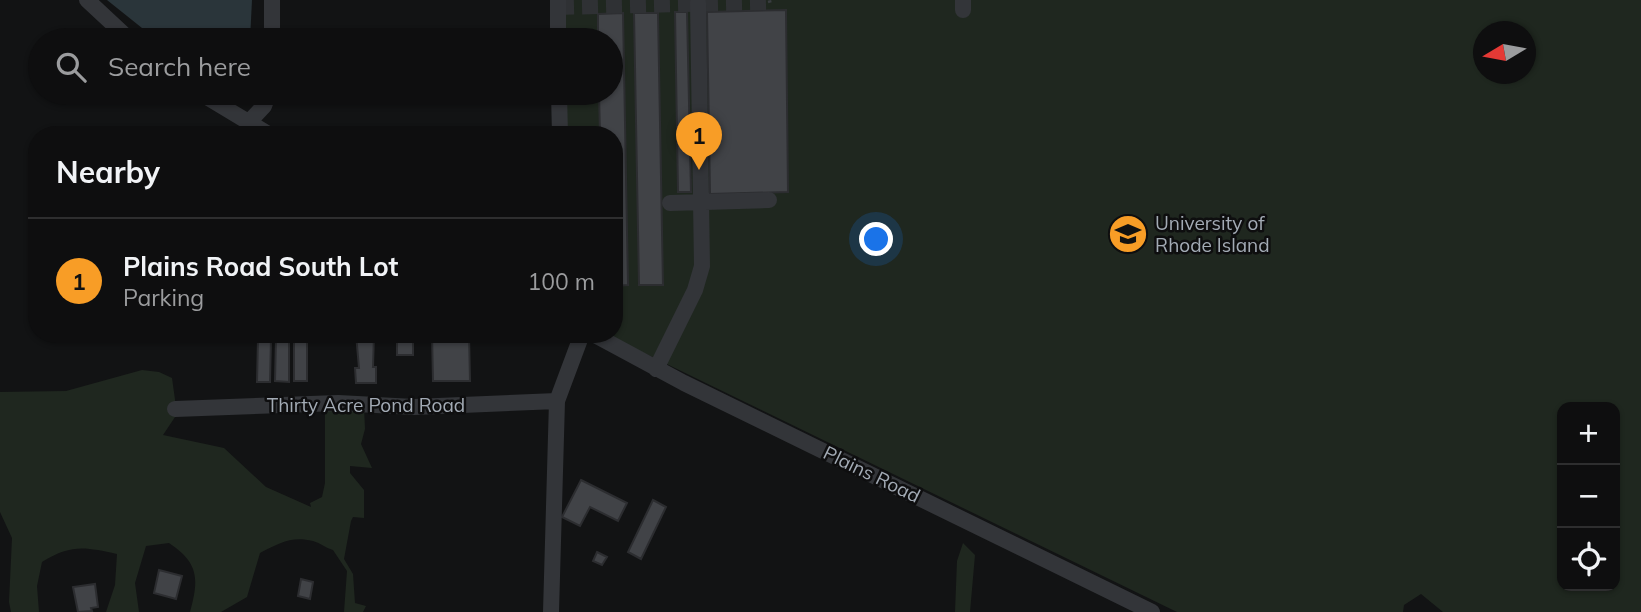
<!DOCTYPE html>
<html lang="en">
<head>
<meta charset="utf-8">
<style>
  body { margin:0; font-family:Mulish,sans-serif; background:#1c1c1d; color:#f1f3f6 }
  .controls { position:absolute; right:21px; bottom:21px; display:grid; overflow:hidden; border-radius:14px; box-shadow:0 2px 5px #0004 }
  .controls button { width:63px; height:63px; display:grid; place-items:center; padding:0; border:0; border-bottom:2px solid #2e2e2f; background:#0e0e0f; color:#f1f3f6; font:35px sans-serif }
  .compass { position:absolute; left:1473px; top:21px; width:63px; height:63px; border-radius:50%; background:#0e0e0f; box-shadow:0 2px 5px #0004; rotate:260deg }
  .you { position:absolute; left:877px; top:240px; width:24px; height:24px; margin:-18px; border:5px solid #fff; border-radius:50%; background:#1a73e8; box-shadow:0 0 0 10px #1a73e833 }
  .badge { display:grid; place-items:center; width:46px; height:46px; border-radius:50%; background:#f89d26; color:#111; font-size:23px; font-weight:700 }
  .pin { position:absolute; translate:-50% -58px; filter:drop-shadow(0 2px 4px #0008) }
  .pin::after { content:''; position:absolute; top:37px; width:24px; height:21px; background:inherit; clip-path:polygon(0 0,100% 0,50% 100%) }
  .list { margin:0; padding:0; list-style:none }
  h2 { display:flex; justify-content:space-between; align-items:center; height:91px; margin:0; padding:0 28px; font-size:30px }
  h2 small { font-size:23px; font-weight:400; color:#9b9c9e }
  .list li { display:grid; grid-template-columns:46px 1fr auto; gap:21px; align-items:center; box-sizing:border-box; height:126px; padding:0 28px; border-top:2px solid #2e2e2f }
  .list b { display:block; font-size:26px; white-space:nowrap }
  .list p { margin:0; font-size:23px; white-space:nowrap; color:#9b9c9e }
  .list em { font-size:23px; font-style:normal; color:#9b9c9e }
  .icon { flex:none; width:38px; height:38px; fill:none; stroke:currentColor; stroke-width:2; stroke-linecap:round; stroke-linejoin:round }
  .map { position:relative; flex:none; width:1641px; height:612px; overflow:hidden }
  .search { position:absolute; background:#0e0e0f; box-shadow:0 2px 5px #0004; left:28px; top:28px; width:595px; height:77px; display:flex; align-items:center; gap:18px; box-sizing:border-box; padding:0 24px; border-radius:38px; color:#9b9c9e; font-size:26px }
  .panel { position:absolute; background:#0e0e0f; box-shadow:0 2px 5px #0004; left:28px; top:126px; width:595px; height:217px; border-radius:28px }
  .map>svg:first-child { display:block }
  .green { fill:#1f271f; fill-rule:evenodd }
  .water { fill:#2a353a }
  .building { fill:#414347; stroke:#2c2d30; stroke-width:2 }
  .lines { fill:none; stroke-linecap:round; stroke-linejoin:round }
  .minor-tunnel { stroke:#2f3134; stroke-width:16; stroke-dasharray:16 8; stroke-linecap:butt }
  .path { stroke:#393c40; stroke-width:2.5; stroke-dasharray:3.5 5; stroke-linecap:butt }
  .minor { stroke:#333539; stroke-width:16 }
  .labels { text-anchor:middle; stroke-width:5; stroke-linejoin:round; paint-order:stroke }
  .poi-label { font-size:19px; fill:#a3abb5; stroke:#0e0e0f; text-anchor:start }
  .street-label { font-size:19px; fill:#a3abb5; stroke:#0e0e0f }
</style>
</head>
<body>
<div class="map">
<svg width="1641" height="612" viewBox="0 0 1641 612">
  <rect width="100%" height="100%" fill="#121314"/>
  <!-- green -->
  <path class="green" d="M 564,0 L 1641,0 L 1641,612 L 1443,612 L 1421,594 L 1404,605 L 1403,612 L 1177,612 L 605,334 L 614,334 L 614,135 L 560,135 L 561,93 L 611,93 L 611,40 L 563,40 ZM 1484,32 L 1526,32 L 1526,74 L 1484,74 ZM 1562,407 L 1615,407 L 1615,586 L 1562,586 Z
    M 142,370 L 159,372 L 172,378 L 177,414 L 163,435 L 224,448 L 266,487 L 311,507 L 310,503 L 322,497 L 325,483 L 325,408 L 364,407 L 365,429 L 361,444 L 372,468 L 350,466 L 350,473 L 364,490 L 364,518 L 353,517 L 351,521 L 344,559 L 353,574 L 355,603 L 366,606 L 363,612 L 344,612 L 347,571 L 333,550 C 325,548 321,543 313,541 C 291,536 280,543 260,553 L 247,597 L 221,612 L 190,612 C 199,579 199,563 169,543 L 146,546 L 135,583 L 139,612 L 106,612 L 115,585 L 117,554 C 85,547 71,544 42,562 L 37,586 L 39,612 L 11,612 L 9,602 L 12,538 L 0,512 L 0,392 L 66,391 Z
    M 963,543 L 975,555 L 970,612 L 955,612 L 957,561 Z"/>
  <!-- water -->
  <path class="water" d="M 107,0 L 252,0 L 250,40 L 157,40 Z"/>
  <!-- building -->
  <path class="building" d="M 786,10 L 788,192 L 710,194 L 707,12 Z
    M 675,12 L 687,12 L 691,192 L 678,192 Z
    M 623,13 L 628,285 L 614,286 L 614,135 L 600,135 L 599,93 L 611,93 L 611,40 L 598,40 L 598,14 Z
    M 634,13 L 658,13 L 663,285 L 639,285 Z
    M 356,334 L 374,334 L 373,367 L 376,367 L 376,383 L 356,383 L 355,368 L 359,368 Z
    M 397,334 L 413,334 L 413,355 L 397,355 Z
    M 432,334 L 469,334 L 470,381 L 433,381 Z
    M 258,338 L 271,338 L 270,382 L 257,382 Z
    M 276,338 L 289,338 L 289,382 L 275,381 Z
    M 294,338 L 307,338 L 307,381 L 294,381 Z
    M 581,480 L 627,503 L 618,521 L 590,507 L 580,526 L 562,517 Z
    M 653,500 L 666,507 L 641,559 L 628,552 Z
    M 597,552 L 607,557 L 602,565 L 593,561 Z
    M 159,570 L 182,576 L 176,599 L 154,593 Z
    M 301,579 L 313,582 L 310,599 L 298,596 Z
    M 95,584 L 98,607 L 91,608 L 92,611 L 78,612 L 73,587 Z"/>
  <g class="lines">
    <!-- minor-tunnel -->
    <path class="minor-tunnel" d="M 558,7 L 768,2"/>
    <!-- path -->
    <path class="path" d="M 768,2 L 776,0"/>
    <!-- minor -->
    <path class="minor" d="M 87,0 L 130,40
      M 272,0 L 272,40
      M 558,0 L 558,40
      M 963,0 L 963,10
      M 200,93 L 270,135
      M 559,93 L 560,135
      M 249,122 L 264,106 L 269,93
      M 670,203 L 769,200
      M 593,334 L 684,383 L 1152,612
      M 656,369 L 695,290 L 702,266 L 698,3
      M 175,409 L 338,403 L 414,407 L 557,401
      M 551,612 L 557,401 L 582,334"/>
  </g>
  <!-- icons -->
  <defs>
    <g id="university-disc" transform="scale(2.0125)"><circle r="9.5" fill="#f89d26" stroke="#0e0e0f"/><path d="M0-5L7-2L0 1L-7-2ZM-4 1L0 2.5L4 1V4Q0 6-4 4Z" fill="#111"/></g>
  </defs>
  <g fill-rule="evenodd">
    <use href="#university-disc" x="1128" y="234"/>
  </g>
  <g class="labels">
    <!-- poi labels -->
    <g class="poi-label">
      <text x="1155" y="230">University of<tspan x="1155" dy="22">Rhode Island</tspan></text>
    </g>
    <!-- street labels -->
    <g class="street-label">
      <text x="366" y="412">Thirty Acre Pond Road</text>
      <text transform="translate(872 474) rotate(26)" y="7">Plains Road</text>
    </g>
  </g>
</svg>
<div class="controls">
<button>+</button>
<button>−</button>
<button><svg class="icon" aria-label="locate" viewBox="0 0 24 24"><circle cx="12" cy="12" r="6"/><path d="M12 2v4M12 18v4M2 12h4M18 12h4"/></svg></button>
</div>
<svg class="compass" viewBox="-18 -18 36 36"><path d="M0-13l5 13h-10z" fill="#e53935"/><path d="M0 13l5-13h-10z" fill="#9b9c9e"/></svg>
<div class="you"></div>
<div class="pin badge" style="left:699px;top:170px">1</div>
<div class="search"><svg class="icon" aria-label="search" viewBox="0 0 24 24"><circle cx="10" cy="10" r="6"/><path d="M15 15l6 6"/></svg>Search here</div>
<section class="panel">
<h2>Nearby<small></small></h2>
<ul class="list">
<li><span class="badge">1</span><div><b>Plains Road South Lot</b><p>Parking</p></div><em>100 m</em></li>
</ul>
</section>
</div>
</body>
</html>
